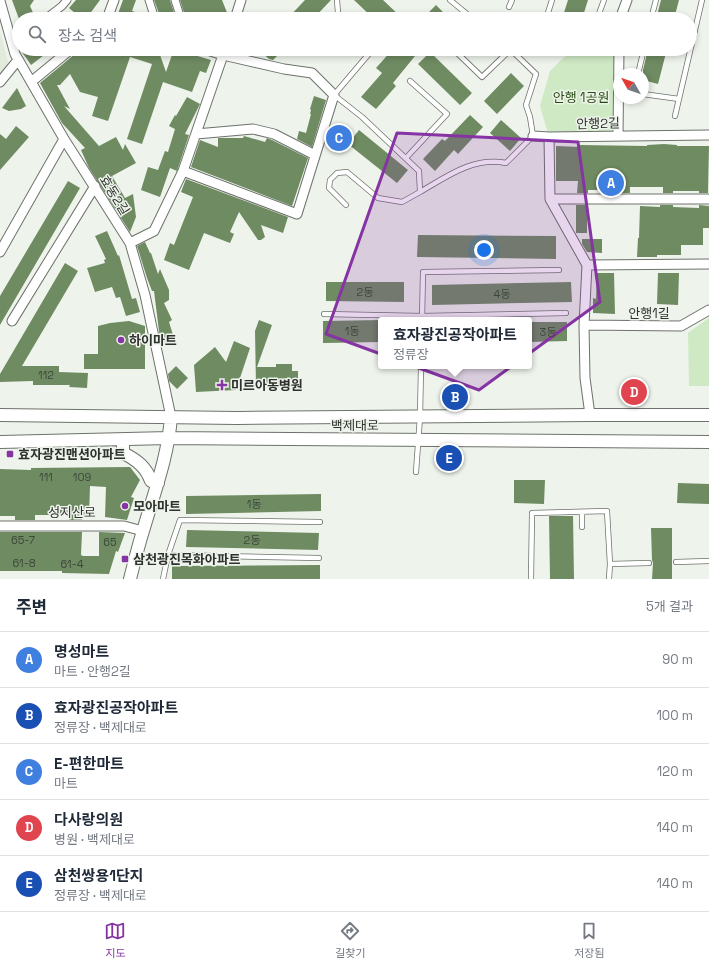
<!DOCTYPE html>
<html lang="ko">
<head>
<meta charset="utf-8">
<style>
  body { margin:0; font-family:"Space Grotesk","Noto Sans KR",sans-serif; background:#f2f2f3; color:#1f2937 }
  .compass { position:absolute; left:613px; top:68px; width:36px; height:36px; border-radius:50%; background:#fff; box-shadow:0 2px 6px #0003; rotate:310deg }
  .you { position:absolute; left:484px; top:250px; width:14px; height:14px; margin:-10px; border:3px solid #fff; border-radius:50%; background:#1a73e8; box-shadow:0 0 0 6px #1a73e833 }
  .badge { display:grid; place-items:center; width:26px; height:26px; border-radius:50%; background:#8634a3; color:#fff; font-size:13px; font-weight:700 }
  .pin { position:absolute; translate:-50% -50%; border:2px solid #fff; box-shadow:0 1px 4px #0006 }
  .popup { position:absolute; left:378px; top:317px; width:154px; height:52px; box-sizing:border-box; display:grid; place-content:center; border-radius:4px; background:#fff; filter:drop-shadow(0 1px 3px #0005); font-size:13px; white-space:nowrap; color:#747a83 }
  .popup b { font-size:15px; color:#1f2937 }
  .popup::after { content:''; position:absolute; left:50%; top:100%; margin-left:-8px; border:8px solid transparent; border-top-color:#fff }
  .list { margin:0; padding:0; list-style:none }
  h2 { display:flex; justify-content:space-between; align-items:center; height:52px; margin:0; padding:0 16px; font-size:17px }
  h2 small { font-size:13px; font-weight:400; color:#747a83 }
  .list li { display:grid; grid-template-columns:26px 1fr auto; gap:12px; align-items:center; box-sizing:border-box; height:56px; padding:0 16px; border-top:1px solid #e0e1e3 }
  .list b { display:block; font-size:15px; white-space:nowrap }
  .list p { margin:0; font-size:13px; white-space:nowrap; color:#747a83 }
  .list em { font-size:13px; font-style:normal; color:#747a83 }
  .icon { flex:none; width:22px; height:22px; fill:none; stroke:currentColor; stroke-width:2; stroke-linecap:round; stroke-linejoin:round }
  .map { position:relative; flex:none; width:709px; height:579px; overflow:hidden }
  .search { position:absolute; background:#fff; box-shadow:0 2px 6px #0003; left:12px; right:12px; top:12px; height:44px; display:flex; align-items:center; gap:10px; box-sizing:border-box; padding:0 14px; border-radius:22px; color:#747a83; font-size:15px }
  .sheet { height:332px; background:#fff }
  nav { display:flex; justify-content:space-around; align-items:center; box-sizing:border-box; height:56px; border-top:1px solid #e0e1e3; background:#fff; font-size:11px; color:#747a83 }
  nav a { display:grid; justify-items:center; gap:2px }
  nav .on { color:#8634a3 }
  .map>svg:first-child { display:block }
  .built { fill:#e1ebdc }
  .green { fill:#cfe9c4 }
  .building { fill:#6f8b62 }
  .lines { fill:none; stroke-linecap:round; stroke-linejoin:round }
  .service-casing { stroke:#6d726b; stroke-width:6 }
  .pedestrian-casing { stroke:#6d726b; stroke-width:9 }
  .minor-casing { stroke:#6d726b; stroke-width:11 }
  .tertiary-casing { stroke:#6d726b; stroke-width:14 }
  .service { stroke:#fff; stroke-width:4.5 }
  .pedestrian { stroke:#fff; stroke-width:7 }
  .minor { stroke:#fff; stroke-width:9 }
  .tertiary { stroke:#fff; stroke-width:12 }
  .marked { fill:#8634a3; fill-opacity:0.2; stroke:#8634a3; stroke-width:3; stroke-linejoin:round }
  .poi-dot { fill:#8634a3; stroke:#eef4ec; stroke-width:1.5 }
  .labels { text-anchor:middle; stroke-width:3; stroke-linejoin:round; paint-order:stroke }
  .number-label { font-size:11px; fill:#3e483a }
  .park-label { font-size:13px; fill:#244a0b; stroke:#eef4ec }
  .street-label { font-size:13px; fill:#2e312d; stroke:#eef4ec }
  .poi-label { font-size:13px; font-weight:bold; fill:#2e312d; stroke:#eef4ec; text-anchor:start }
</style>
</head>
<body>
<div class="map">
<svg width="709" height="579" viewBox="0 0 709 579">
  <rect width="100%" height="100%" fill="#eef4ec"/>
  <!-- built -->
  <path class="built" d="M 0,31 L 9,66 L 0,76 Z"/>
  <!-- green -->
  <path class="green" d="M 576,49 L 619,49 L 618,136 L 549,137 L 540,106 L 550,71 L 562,59 Z
    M 709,318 L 709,386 L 689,386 L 688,333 Z"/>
  <!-- building -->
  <path class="building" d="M 12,0 L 34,0 L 30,6 L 36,19 L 19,19 Z
    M 76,0 L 100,0 L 86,19 L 82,19 L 69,8 Z
    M 123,0 L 136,0 L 132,11 L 149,16 L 150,19 L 116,19 Z
    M 154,0 L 170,0 L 176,19 L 161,19 Z
    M 180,0 L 222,0 L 228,15 L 218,19 L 186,19 Z
    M 305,0 L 331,0 L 313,19 L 287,19 Z
    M 354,0 L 383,0 L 403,19 L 374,19 Z
    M 568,0 L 588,0 L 582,19 L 562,19 Z
    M 661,0 L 679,0 L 674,19 L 656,19 Z
    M 436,5 L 450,19 L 422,19 Z
    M 20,49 L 52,49 L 31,65 Z
    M 77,49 L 158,49 L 166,72 L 174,49 L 211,60 L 206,73 L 200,71 L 192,92 L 163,82 L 142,144 L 127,139 L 152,64 L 130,57 L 108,121 L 92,116 L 98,97 L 80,92 L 70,74 L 60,85 L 57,85 L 70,109 L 64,106 L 99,146 L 116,137 L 123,150 L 125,144 L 136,163 L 112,176 L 125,198 L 133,194 L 136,217 L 130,232 L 89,168 L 81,150 L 85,148 L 62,123 L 40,83 L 75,54 Z
    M 258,49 L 284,49 L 273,60 L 269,59 Z
    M 393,49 L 407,49 L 415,56 L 393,83 L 396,86 L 376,109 L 361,97 L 382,73 L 376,68 Z
    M 648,49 L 667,49 L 658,84 L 643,80 L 643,70 Z
    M 430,52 L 472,93 L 460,105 L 418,64 Z
    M 511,73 L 524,86 L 497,114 L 484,101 Z
    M 17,88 L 26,106 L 21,109 L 9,111 L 2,108 Z
    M 314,96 L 326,100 L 312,147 L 297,139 L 299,131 L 306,133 L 311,114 L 310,114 L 311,110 L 310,109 Z
    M 187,97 L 200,104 L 185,134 L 189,135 L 177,171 L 170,168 L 160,197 L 141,190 L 148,167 L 158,170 L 165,151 L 168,152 L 175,129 L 169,126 L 175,115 L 176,116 Z
    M 470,115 L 483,127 L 458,154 L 454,150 L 435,171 L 423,159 L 442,139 L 445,141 Z
    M 501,120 L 521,138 L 510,151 L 490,133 Z
    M 16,126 L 29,137 L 0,170 L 0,134 L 6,139 Z
    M 359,130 L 408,170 L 397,183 L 348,144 Z
    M 244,136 L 265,142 L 267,138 L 272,140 L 308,158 L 292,206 L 191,167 L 200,140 L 218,147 L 218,138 L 243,138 Z
    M 664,144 L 677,145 L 677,146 L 709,146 L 708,193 L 699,193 L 699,191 L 673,191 L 673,193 L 663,193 L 663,187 L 630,187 L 630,193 L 605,193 L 605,190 L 588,190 L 588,193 L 577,193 L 578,181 L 556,181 L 556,146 L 580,147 L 580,145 L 647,146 L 647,145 Z
    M 186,179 L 288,217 L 283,233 L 261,225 L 265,237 L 261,240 L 258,240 L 239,212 L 230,232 L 234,234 L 230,243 L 204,233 L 189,270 L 164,260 L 170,243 L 174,245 L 193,197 L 181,192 Z
    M 68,181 L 80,188 L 0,325 L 0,296 Z
    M 576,205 L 587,205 L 587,233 L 576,233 Z
    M 660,205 L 673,205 L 673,207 L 699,208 L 699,205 L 709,206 L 709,228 L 703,228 L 703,245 L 681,245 L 681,255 L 657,255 L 657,257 L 637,257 L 638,238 L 639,238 L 640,206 L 660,207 Z
    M 107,231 L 118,256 L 119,255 L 132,299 L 136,298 L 140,312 L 126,316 L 120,297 L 116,298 L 112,287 L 95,292 L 87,268 L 105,263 L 104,260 L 106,259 L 95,236 Z
    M 418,235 L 556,236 L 556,259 L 417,257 Z
    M 582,239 L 602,239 L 602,253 L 587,252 L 582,244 Z
    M 145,242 L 150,253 L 151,253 L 158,274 L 160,269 L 169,290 L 169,300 L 164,303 L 172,320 L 169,322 L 174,338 L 162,347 L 159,331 L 154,291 L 152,291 L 147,278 L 137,246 Z
    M 65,263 L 78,271 L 22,366 L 59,366 L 59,372 L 88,373 L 87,388 L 69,387 L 70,385 L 33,385 L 33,381 L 0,382 L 0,374 Z
    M 597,273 L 614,273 L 615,314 L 593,313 L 593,298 L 596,299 Z
    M 658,273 L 679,273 L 678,305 L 657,304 Z
    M 326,282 L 404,282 L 404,302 L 326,301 Z
    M 571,282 L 572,302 L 432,305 L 432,285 Z
    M 259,320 L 272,325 L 257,367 L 276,367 L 276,364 L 292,364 L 292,371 L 298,371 L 298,386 L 256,386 L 255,331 Z
    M 381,320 L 381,342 L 323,343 L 323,321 Z
    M 129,321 L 145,326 L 145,369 L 84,369 L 84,354 L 98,354 L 98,326 L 110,323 Z
    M 529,322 L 567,322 L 567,341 L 529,342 Z
    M 234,341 L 250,348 L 236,390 L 196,392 L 194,365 L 215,347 L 226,362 Z
    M 176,366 L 188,378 L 177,389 L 169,381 L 168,374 Z
    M 130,467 L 140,480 L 131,497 L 134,498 L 127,520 L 105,517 L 106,487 L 90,486 L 89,517 L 82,517 L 82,520 L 69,520 L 69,515 L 35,515 L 35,520 L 15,520 L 15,516 L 0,516 L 0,469 L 31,470 L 31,468 Z
    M 514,480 L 545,480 L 544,504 L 514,503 Z
    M 678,483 L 709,484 L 709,504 L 677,503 Z
    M 321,494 L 321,511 L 186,514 L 186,496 Z
    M 549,516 L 573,516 L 574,579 L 550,579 Z
    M 651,528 L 672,528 L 672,579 L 652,579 L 653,563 L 652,560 Z
    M 187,530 L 319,533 L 318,550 L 186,547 Z
    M 0,532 L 82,532 L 81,555 L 83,556 L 99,556 L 99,532 L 125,533 L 118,552 L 116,551 L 109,574 L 62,573 L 62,571 L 0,571 Z
    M 320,565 L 320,579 L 172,579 L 172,566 Z"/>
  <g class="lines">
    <!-- service casing -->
    <g class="service-casing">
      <path id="service" d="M 337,0 L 338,13 L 345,19
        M 450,0 L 473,19
        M 509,7 L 512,0
        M 333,19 L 338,13
        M 546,19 L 552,0
        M 597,19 L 604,0
        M 651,19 L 656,0
        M 373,49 L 334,95 L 362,117 L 419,171 L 420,192 C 446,177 474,156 506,163 L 533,136 L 530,117 L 526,105 L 536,74 L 510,49
        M 453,49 L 482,77 L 510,50
        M 303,51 L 305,49
        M 638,74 L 644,49
        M 643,94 L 679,99
        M 675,116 L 702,0
        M 406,158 L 447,114 L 410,81
        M 346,205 L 329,188 L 330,180 L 337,173 L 347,172 L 378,198 L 402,202 L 420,192
        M 324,314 L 422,316 L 566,313
        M 422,320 L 423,272 L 559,270
        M 416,472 L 420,417 L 421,366
        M 582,527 L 582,512
        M 168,555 L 319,558
        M 676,562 L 709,561
        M 610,564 L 649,563
        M 163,579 L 168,555 L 180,520 L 320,522
        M 531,579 L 532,513 L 607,511 L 610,564 L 609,579"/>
    </g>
    <!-- pedestrian casing -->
    <g class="pedestrian-casing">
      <path id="pedestrian" d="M 149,0 L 155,19
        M 175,0 L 181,19
        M 45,19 L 62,6 L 67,0
        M 12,45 L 19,40"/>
    </g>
    <!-- minor casing -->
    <g class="minor-casing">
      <path id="minor" d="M 0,1 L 15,54 L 64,139 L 130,243 L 145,295 L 171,417
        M 107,19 L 114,0
        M 235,19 L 241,0
        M 620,19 L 627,0
        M 0,82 L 18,60
        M 31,82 L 71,49
        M 196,134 L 253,129 L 274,134 L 315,155
        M 533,136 L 549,137 L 709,135
        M 618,136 L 619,49
        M 549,137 L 550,199 L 587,265 L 584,325 L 585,378 L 590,415
        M 183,171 L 297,214 L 334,95 L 312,73 L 284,69 L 223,55 L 225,49
        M 550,199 L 709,199
        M 130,243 L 154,231 L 183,171 L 223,55 L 204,49
        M 0,252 L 64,139
        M 587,265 L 709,264
        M 12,321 L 95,186
        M 584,325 L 681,326 L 709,310
        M 0,526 L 124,526 L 143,531"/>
    </g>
    <!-- tertiary casing -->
    <g class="tertiary-casing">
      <path id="tertiary" d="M 0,415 L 237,418 L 590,415 L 709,415
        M 123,440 L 123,453 C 137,460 146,467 151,481 L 158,483
        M 0,442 L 169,438 L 709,442
        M 130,579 C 134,563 138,547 143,531 C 154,493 168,457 171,417"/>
    </g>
    <!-- service -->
    <use href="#service" class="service"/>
    <!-- pedestrian -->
    <use href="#pedestrian" class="pedestrian"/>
    <!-- minor -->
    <use href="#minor" class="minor"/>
    <!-- tertiary -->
    <use href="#tertiary" class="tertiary"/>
  </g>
  <!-- marked area -->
  <path class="marked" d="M 397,133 L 578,142 L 600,302 L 479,390 L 326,334 Z"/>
  <!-- markers -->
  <g class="poi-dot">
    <circle cx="121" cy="340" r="4"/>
    <path d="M220 379h4v4h4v4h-4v4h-4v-4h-4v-4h4z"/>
    <rect x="6" y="450" width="8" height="8" rx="2"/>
    <circle cx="125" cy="506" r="4"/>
    <rect x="121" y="555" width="8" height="8" rx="2"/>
  </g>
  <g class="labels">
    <!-- number labels -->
    <g class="number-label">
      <text x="365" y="296">2동</text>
      <text x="502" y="298">4동</text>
      <text x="352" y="335">1동</text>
      <text x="548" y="336">3동</text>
      <text x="46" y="379">112</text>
      <text x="46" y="481">111</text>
      <text x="82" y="481">109</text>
      <text x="254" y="508">1동</text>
      <text x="23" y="544">65-7</text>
      <text x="252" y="544">2동</text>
      <text x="110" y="546">65</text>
      <text x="24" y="567">61-8</text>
      <text x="72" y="568">61-4</text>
    </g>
    <!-- park labels -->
    <g class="park-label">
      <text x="581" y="102">안행 1공원</text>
    </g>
    <!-- street labels -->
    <g class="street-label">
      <text transform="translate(598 123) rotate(-1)" y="5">안행2길</text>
      <text transform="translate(115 195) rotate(58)" y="5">효동2길</text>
      <text x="649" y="318">안행1길</text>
      <text x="355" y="430">백제대로</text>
      <text x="72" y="517">성지산로</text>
    </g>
    <!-- poi labels -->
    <g class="poi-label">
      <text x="129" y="345">하이마트</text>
      <text x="231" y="390">미르아동병원</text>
      <text x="18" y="459">효자광진맨션아파트</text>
      <text x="133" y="511">모아마트</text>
      <text x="133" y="564">삼천광진목화아파트</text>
    </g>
  </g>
</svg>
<svg class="compass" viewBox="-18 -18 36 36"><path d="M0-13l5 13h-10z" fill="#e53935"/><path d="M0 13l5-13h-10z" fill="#747a83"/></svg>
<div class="you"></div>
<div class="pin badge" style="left:611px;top:183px;background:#3f7fe0">A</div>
<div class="pin badge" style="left:455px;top:397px;background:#1a4fb4">B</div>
<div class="popup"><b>효자광진공작아파트</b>정류장</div>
<div class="pin badge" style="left:339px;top:138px;background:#3f7fe0">C</div>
<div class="pin badge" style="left:634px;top:392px;background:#e0444e">D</div>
<div class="pin badge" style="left:449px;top:458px;background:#1a4fb4">E</div>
<div class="search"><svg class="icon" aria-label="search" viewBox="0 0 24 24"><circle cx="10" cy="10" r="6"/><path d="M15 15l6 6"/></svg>장소 검색</div>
</div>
<section class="sheet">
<h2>주변<small>5개 결과</small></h2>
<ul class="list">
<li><span class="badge" style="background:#3f7fe0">A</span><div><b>명성마트</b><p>마트 · 안행2길</p></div><em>90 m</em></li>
<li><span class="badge" style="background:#1a4fb4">B</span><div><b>효자광진공작아파트</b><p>정류장 · 백제대로</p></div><em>100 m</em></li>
<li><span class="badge" style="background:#3f7fe0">C</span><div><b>E-편한마트</b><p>마트</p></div><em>120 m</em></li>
<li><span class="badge" style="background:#e0444e">D</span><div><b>다사랑의원</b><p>병원 · 백제대로</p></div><em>140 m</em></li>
<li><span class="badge" style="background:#1a4fb4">E</span><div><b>삼천쌍용1단지</b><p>정류장 · 백제대로</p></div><em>140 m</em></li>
</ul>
</section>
<nav>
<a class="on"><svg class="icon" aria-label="map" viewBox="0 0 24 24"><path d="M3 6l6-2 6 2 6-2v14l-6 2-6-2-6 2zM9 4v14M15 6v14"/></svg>지도</a>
<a><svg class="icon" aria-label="directions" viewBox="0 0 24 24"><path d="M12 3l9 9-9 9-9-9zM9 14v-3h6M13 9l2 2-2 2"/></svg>길찾기</a>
<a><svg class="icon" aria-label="saved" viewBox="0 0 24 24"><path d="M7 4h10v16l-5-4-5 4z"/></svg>저장됨</a>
</nav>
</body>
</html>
